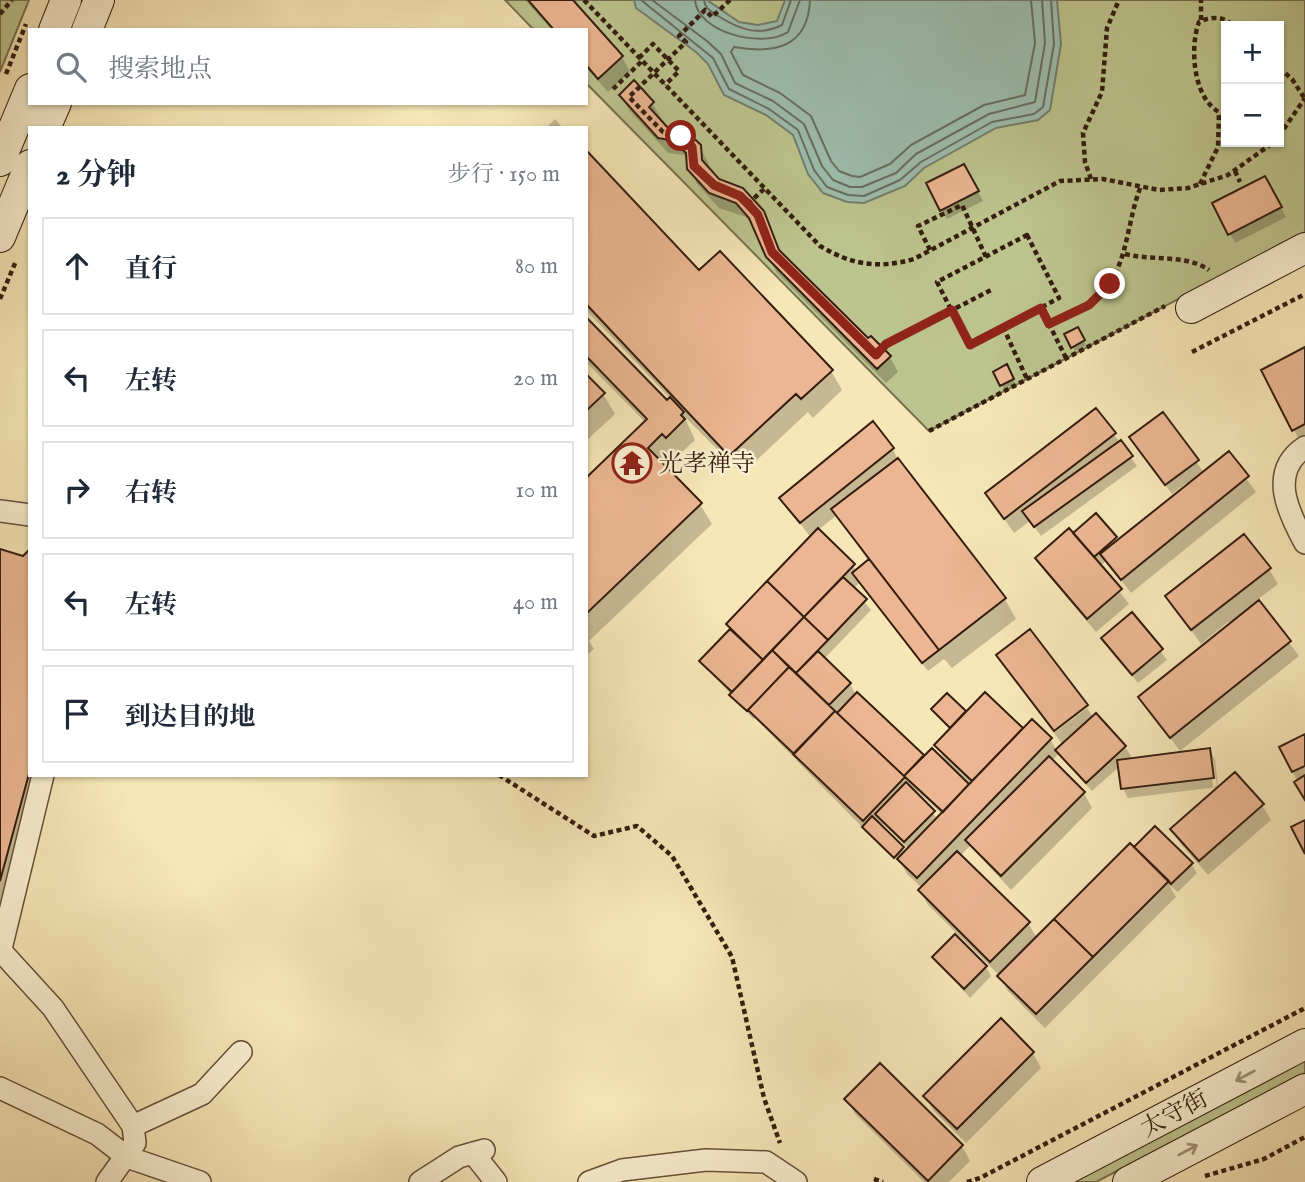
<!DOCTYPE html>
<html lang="zh">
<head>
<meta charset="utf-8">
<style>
  body { margin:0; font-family:"IM FELL English","Noto Serif SC",serif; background:#f6f6f7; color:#1f2937 }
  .controls { position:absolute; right:21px; top:21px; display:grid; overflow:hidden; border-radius:0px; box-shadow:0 2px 5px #0004 }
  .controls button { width:63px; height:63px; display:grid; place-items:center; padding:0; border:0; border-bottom:2px solid #e0e1e3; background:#fff; color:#1f2937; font:35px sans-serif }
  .stop { position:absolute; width:21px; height:21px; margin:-16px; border:5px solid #8f2418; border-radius:50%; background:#fff }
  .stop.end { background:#8f2418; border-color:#fff; box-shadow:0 2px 7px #0008 }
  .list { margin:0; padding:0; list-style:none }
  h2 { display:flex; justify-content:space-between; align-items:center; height:91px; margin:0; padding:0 28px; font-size:30px }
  h2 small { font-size:23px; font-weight:400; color:#747a83 }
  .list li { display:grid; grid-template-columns:46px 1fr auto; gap:21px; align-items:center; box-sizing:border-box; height:98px; margin:0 14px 14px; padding:0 14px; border:2px solid #e0e1e3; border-radius:0px }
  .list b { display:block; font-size:26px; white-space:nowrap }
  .list em { font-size:23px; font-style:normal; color:#747a83 }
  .icon { flex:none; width:38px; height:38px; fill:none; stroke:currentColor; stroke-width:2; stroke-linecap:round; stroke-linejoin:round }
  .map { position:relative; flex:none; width:1305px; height:1182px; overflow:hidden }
  .search { position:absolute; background:#fff; box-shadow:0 2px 5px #0004; left:28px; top:28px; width:560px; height:77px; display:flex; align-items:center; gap:18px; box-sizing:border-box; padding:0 24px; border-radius:0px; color:#747a83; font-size:26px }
  .panel { position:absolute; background:#fff; box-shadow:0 2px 5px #0004; left:28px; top:126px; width:560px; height:651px; border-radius:0px }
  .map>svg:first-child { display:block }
  .green { fill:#bdc58e; stroke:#78714f; stroke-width:2; fill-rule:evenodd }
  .water { fill:#9dbfb0; stroke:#737e70; stroke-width:2 }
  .shadow { fill:#0003; fill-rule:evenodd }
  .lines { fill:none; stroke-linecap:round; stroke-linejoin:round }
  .shore { stroke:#686e60; stroke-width:2 }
  .building { fill:#ebb691; stroke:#341d10; stroke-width:2 }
  .street-casing { stroke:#65503a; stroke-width:24 }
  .secondary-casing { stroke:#341d10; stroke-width:32 }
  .path { stroke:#341d10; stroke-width:4.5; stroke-dasharray:5 3.5; stroke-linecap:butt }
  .street { stroke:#faefd0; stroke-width:21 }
  .secondary { stroke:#faefd0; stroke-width:30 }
  .oneway { stroke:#a1907a }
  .route { stroke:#8f2418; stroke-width:9 }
  .labels { text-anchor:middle; stroke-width:5; stroke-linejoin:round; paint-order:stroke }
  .poi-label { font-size:24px; fill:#341d10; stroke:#faefd0; text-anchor:start }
  .street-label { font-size:24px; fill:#341d10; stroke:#faefd0 }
</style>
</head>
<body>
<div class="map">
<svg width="1305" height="1182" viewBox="0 0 1305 1182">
  <rect width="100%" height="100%" fill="#f7e7b7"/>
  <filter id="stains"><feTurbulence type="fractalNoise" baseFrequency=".00286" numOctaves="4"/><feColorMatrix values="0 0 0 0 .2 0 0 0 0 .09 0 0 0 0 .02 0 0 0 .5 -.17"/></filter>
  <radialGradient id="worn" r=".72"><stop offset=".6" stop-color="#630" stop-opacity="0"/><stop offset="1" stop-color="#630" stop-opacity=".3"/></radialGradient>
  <!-- green -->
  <path class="green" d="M 0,0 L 29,0 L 0,72 Z
    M 505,0 L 1305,0 L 1305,232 L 929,431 L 586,83 L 586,30 L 534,30 ZM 1226,26 L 1279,26 L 1279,142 L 1226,142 Z
    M 1305,1059 L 1305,1073 L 1096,1182 L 1070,1182 Z"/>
  <!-- water -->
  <path class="water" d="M 634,0 L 707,0 L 739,22 L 758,25 L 777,21 L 785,0 L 1057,0 L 1061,44 L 1050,110 L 1038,120 L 996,128 L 924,168 L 905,186 L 864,203 L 847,202 L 823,193 L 808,174 L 793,135 L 766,115 L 724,95 L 708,64 L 696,52 L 636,8 Z"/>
  <!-- shadow -->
  <path class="shadow" d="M 525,0 L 570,0 L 622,57 L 630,72 L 608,92 L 586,68 L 586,30 L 552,30 Z
    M 621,95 L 652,103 L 661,118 L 658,120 L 668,131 L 699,146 L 708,162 L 709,170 L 718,181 L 762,212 L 783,255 L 868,341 L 890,357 L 898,372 L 886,383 L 776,272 L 755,228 L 746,217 L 719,208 L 697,184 L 684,155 L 668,153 L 629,110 Z
    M 555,119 L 563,128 L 546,128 Z
    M 586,153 L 699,272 L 831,371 L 842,390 L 813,418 L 808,412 L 742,474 L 684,416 L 695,440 L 678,456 L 674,452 L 662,465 L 700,504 L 712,524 L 589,641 L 594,649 L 586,656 L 586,480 L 646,423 L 586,362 L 586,320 L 667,403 L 671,399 L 586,310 Z
    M 964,166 L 983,201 L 947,219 L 942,210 Z
    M 1265,178 L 1286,217 L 1235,243 L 1214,204 Z
    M 1077,329 L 1086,345 L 1075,351 L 1066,335 Z
    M 1305,349 L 1305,449 L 1294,430 Z
    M 1006,367 L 1015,383 L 1004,389 L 995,372 Z
    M 586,377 L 603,394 L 615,414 L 586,441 Z
    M 1096,410 L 1137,466 L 1041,536 L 1030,521 L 1014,533 L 987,494 Z
    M 1163,414 L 1204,473 L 1228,453 L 1256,492 L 1131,593 L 1106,561 L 1100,566 L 1129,604 L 1096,632 L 1046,573 L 1037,558 L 1078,541 L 1116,538 L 1118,542 L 1188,486 L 1186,483 L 1172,494 L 1131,438 Z
    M 893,449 L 900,464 L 1005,599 L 1016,619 L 952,668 L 944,659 L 928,671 L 860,582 L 853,589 L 871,610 L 824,659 L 850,684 L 856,695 L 924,758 L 947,763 L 936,745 L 951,729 L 936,713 L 947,695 L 966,713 L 985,694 L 1023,731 L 1050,739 L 1057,751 L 1063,745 L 1054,733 L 1087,708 L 1093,717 L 1125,747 L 1131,756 L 1126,761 L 1209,750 L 1215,760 L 1218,787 L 1128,798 L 1123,788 L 1120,766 L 1092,791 L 1059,753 L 1052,761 L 1084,793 L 1092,808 L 1011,890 L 970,846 L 960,856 L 1028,923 L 1037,938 L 1139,855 L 1191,864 L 1197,873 L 1178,892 L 1169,885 L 1176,897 L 1045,1028 L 1008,991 L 999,975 L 928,905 L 920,890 L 922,888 L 907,874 L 899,859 L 866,831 L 755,718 L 753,719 L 701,661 L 731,630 L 728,625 L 811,538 L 781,498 ZM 837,515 L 869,562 L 857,571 L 817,531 ZM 1210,758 L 1213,758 L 1217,786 L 1213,787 ZM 905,780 L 942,814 L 938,819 L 909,788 ZM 883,824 L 909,849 L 906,853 L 880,826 Z
    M 0,551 L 24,557 L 30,551 L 30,775 L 44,775 L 0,940 Z
    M 1269,569 L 1278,584 L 1257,600 L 1299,656 L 1180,751 L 1140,697 L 1230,625 L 1228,622 L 1201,644 L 1167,596 Z
    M 1132,614 L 1167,660 L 1138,683 L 1103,638 Z
    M 998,655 L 1086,705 L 1052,730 Z
    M 1305,736 L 1305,797 L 1281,748 Z
    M 1262,805 L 1271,820 L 1208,875 L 1181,844 L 1172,830 Z
    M 934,957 L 986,967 L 991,976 L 970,998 Z
    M 1033,1053 L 1041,1068 L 966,1143 L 934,1111 L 925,1096 Z
    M 847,1099 L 962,1146 L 970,1161 L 949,1182 L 924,1182 L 855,1114 Z"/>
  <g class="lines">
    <!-- shore -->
    <path class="shore" d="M 641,0 L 713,58 L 729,89 L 769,109 L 798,130 L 814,170 L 827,187 L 848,195 L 864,196 L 900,180 L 921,162 L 992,122 L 1034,114 L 1043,107 L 1054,44 L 1051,0
      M 652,0 L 707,41 L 721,54 L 735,83 L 773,101 L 804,124 L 822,166 L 833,180 L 850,187 L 862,187 L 896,173 L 916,154 L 989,114 L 1035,102 L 1045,43 L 1042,0
      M 695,0 C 697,32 762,49 788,32 L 800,0
      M 704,0 C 705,9 711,11 718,16 C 739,29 758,37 782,25 L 791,0
      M 810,0 C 808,48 774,54 734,47 L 731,52 L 743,75 L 780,93 L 811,116 L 831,161 L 839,171 L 852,176 L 860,177 L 890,164 L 911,145 L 984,105 L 1025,95 L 1035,43 L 1031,0"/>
  </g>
  <!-- building -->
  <path class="building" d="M 528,0 L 573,0 L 623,56 L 598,79 L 586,65 L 586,30 L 554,30 Z
    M 634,80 L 654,102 L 649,107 L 669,129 L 686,131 L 701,145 L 702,160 L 719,179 L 743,188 L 764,211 L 779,250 L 868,338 L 871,336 L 891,356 L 877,369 L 766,257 L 749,218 L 736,203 L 709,193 L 687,169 L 686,153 L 674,142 L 676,141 L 658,138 L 619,95 Z
    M 586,150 L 699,270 L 720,251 L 833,370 L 801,399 L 796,394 L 729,456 L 586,304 Z
    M 964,164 L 979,191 L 940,211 L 926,183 Z
    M 1265,176 L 1282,207 L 1228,235 L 1212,203 Z
    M 586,317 L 667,400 L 670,397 L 684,412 L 681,415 L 685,419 L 666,438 L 662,434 L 648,448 L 702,503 L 586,614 L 586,478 L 647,419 L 586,356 Z
    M 1078,327 L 1085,340 L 1071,348 L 1064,334 Z
    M 1305,347 L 1305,424 L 1292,431 L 1261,370 Z
    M 1007,364 L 1014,379 L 1000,386 L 993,372 Z
    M 586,374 L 605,393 L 586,411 Z
    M 1096,408 L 1116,433 L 1004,519 L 985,493 Z
    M 1163,412 L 1199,460 L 1165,485 L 1129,437 Z
    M 873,421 L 894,448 L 800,523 L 779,498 Z
    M 1121,440 L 1133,456 L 1034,527 L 1022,511 Z
    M 1229,451 L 1249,476 L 1121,580 L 1100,554 Z
    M 898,458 L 1006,598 L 939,650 L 831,509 Z
    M 1096,513 L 1117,537 L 1094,557 L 1073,533 Z
    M 818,528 L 855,564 L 804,617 L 767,581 Z
    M 1069,528 L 1122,589 L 1087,619 L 1035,558 Z
    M 1244,534 L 1271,568 L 1191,630 L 1165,596 Z
    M 0,549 L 23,556 L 30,549 L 30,770 L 0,881 Z
    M 869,559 L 939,650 L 922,663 L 852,573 Z
    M 843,577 L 867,599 L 828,640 L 804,617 Z
    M 767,581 L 804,617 L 763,660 L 726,624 Z
    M 1259,600 L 1291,641 L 1170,738 L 1138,697 Z
    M 1132,612 L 1163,649 L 1132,675 L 1101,638 Z
    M 804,617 L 828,640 L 796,673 L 772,650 Z
    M 730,629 L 763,660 L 732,692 L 699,661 Z
    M 1030,629 L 1088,705 L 1054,731 L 996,655 Z
    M 772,650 L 789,667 L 747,711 L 729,695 Z
    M 818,651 L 851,683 L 829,705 L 796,673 Z
    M 789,667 L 835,711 L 794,754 L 748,710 Z
    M 857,692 L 924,755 L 904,776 L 837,713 Z
    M 985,692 L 1023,728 L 972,781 L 934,745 Z
    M 947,693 L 966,711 L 950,728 L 931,709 Z
    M 835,711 L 905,777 L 863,821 L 793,754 Z
    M 1096,713 L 1126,746 L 1086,783 L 1055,750 Z
    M 1032,719 L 1052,738 L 917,878 L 897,859 Z
    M 1305,734 L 1305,766 L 1292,772 L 1279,747 Z
    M 932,748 L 969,784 L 943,812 L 904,776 Z
    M 1210,748 L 1214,778 L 1121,789 L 1117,760 Z
    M 1049,756 L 1085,792 L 1001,876 L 965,840 Z
    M 1235,772 L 1264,804 L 1199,861 L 1170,829 Z
    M 1305,775 L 1305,800 L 1294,782 Z
    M 906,782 L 935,811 L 904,842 L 875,814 Z
    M 872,816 L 904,847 L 894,858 L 862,827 Z
    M 1305,820 L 1305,854 L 1291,827 Z
    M 1155,826 L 1193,863 L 1171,884 L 1134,847 Z
    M 1130,843 L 1169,881 L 1093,957 L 1054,919 Z
    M 957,851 L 1030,922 L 990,962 L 918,890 Z
    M 1054,919 L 1093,957 L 1036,1014 L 997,976 Z
    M 955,934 L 987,966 L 964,989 L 932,957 Z
    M 1001,1018 L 1034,1052 L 957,1129 L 923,1096 Z
    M 880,1063 L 963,1145 L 928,1181 L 844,1099 Z"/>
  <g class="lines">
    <!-- street casing -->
    <g class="street-casing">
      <path id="street" d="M 1305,447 C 1268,472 1288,512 1305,543
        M 0,511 L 30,515
        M 1,951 L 53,1008 L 133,1126 L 135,1143 L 107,1182
        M 0,953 L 43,775
        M 0,1088 L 97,1134 L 127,1157 L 200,1182
        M 133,1126 L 202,1094 L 241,1052
        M 473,1153 L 496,1182
        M 420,1182 L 459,1157 L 484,1150
        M 589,1182 L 622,1170 L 706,1160 L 766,1162 L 796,1182"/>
    </g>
    <!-- secondary casing -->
    <g class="secondary-casing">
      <path id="secondary" d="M 54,30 L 66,0
        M 87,30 L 99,0
        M 45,128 L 56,103
        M 0,161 L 30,89
        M 0,237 L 30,165
        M 1191,308 L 1305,248
        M 1042,1182 L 1305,1044
        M 1128,1182 L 1305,1089"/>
    </g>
    <!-- path -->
    <path class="path" d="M 584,0 L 820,246 C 852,265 878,269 914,259 L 1060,181 L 1103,179 L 1159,190 L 1188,188 L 1228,175 L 1274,142
      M 730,0 L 712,17 L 705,10 L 679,36 L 686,42 L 629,97 L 663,132 L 681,136 L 692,147 L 694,166 L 714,185 L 740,196 L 758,215 L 772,252 L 880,359
      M 0,14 L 12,0
      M 1201,20 L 1201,0
      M 639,58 L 653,44 L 679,71 L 665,85
      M 1279,68 L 1292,79 L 1305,99
      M 6,74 L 26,24
      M 613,89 L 642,61
      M 1226,115 C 1193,106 1189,48 1199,22 C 1211,16 1225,16 1233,26
      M 1279,136 L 1305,98
      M 1235,171 L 1240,182
      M 1091,179 L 1085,162 L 1083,133 L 1102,92 L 1107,28 L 1119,0
      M 1200,184 L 1218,147 L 1219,113
      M 748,204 L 765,188
      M 1027,235 L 1059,298 L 969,345 L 937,282 Z
      M 930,250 L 918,226 L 962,205 L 986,257
      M 1125,254 C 1151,261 1186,254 1209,270
      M 0,299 L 16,261
      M 1041,308 L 1066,358
      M 1049,324 C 1062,318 1078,313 1089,305 C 1130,275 1124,228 1141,186
      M 1003,327 L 1027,379
      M 1192,352 L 1305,294
      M 876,355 L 886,344 L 993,289
      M 929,431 L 1165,306
      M 499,775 L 594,836 L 637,826 L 672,856 L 732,957 L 764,1098 L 780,1143
      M 1205,1176 L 1264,1159 L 1305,1137
      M 874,1179 L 883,1182
      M 967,1182 L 980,1178 L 1305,1008"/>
    <!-- street -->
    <use href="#street" class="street"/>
    <!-- secondary -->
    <use href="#secondary" class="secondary"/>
  </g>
  <!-- one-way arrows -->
  <defs><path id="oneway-shaft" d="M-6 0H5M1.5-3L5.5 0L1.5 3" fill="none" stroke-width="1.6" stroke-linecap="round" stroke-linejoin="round" transform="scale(1.75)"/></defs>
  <g class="oneway">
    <use href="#oneway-shaft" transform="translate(1245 1076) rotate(152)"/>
    <use href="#oneway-shaft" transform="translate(1188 1150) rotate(-28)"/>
  </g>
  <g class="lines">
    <!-- route -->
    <path class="route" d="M 681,136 L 692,147 L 694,166 L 714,185 L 740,196 L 748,204 L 758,215 L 772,252 L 876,355 L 886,344 L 952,310 L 970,345 L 1041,308 L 1049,324 L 1089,305 L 1110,284"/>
  </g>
  <!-- icons -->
  <defs>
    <g id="temple-ring" transform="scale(2.0125)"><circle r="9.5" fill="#faefd0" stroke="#8f2418" stroke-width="1.5"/><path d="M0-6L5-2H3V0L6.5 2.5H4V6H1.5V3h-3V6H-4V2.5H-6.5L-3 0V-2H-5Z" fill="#8f2418"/></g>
  </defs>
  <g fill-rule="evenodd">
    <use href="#temple-ring" x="632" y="463"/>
  </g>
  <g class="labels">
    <!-- poi labels -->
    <g class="poi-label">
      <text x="659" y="471">光孝禅寺</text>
    </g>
    <!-- street labels -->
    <g class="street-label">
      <text transform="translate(1174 1113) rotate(-28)" y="8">太守街</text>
    </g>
  </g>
  <rect width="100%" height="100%" filter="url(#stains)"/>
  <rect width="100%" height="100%" fill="url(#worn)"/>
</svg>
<div class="controls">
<button>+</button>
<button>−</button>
</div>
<div class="stop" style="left:681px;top:136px"></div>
<div class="stop end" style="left:1110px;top:284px"></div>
<div class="search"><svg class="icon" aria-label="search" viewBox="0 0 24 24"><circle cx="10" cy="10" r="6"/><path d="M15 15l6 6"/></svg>搜索地点</div>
<section class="panel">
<h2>2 分钟<small>步行 · 150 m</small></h2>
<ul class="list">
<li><svg class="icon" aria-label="ahead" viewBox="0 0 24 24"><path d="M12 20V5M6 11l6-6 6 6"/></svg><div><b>直行</b></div><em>80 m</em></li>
<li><svg class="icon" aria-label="left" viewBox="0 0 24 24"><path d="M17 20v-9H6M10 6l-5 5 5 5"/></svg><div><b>左转</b></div><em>20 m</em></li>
<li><svg class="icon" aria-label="right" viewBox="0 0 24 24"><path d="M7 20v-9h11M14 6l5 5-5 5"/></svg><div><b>右转</b></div><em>10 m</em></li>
<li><svg class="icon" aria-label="left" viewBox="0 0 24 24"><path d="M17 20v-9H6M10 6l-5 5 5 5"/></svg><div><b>左转</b></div><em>40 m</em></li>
<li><svg class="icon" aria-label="arrive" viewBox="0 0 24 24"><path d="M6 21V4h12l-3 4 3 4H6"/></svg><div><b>到达目的地</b></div></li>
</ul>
</section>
</div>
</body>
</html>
